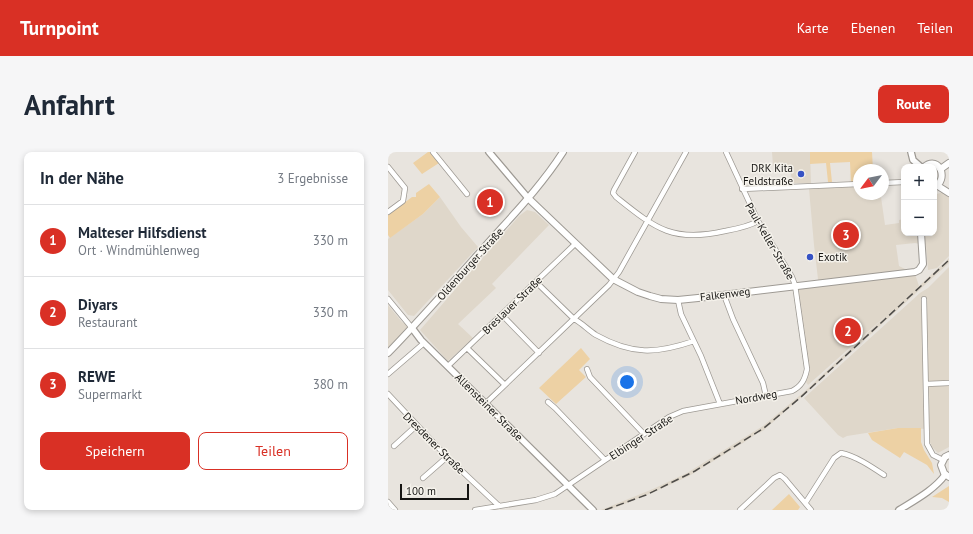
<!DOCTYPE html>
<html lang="de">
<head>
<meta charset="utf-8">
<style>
  body { margin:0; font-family:"PT Sans",sans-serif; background:#f6f6f7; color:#1f2937 }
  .controls { position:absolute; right:12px; top:12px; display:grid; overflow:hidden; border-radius:8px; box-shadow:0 2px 6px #0003 }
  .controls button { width:36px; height:36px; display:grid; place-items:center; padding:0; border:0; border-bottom:1px solid #e0e1e3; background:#fff; color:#1f2937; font:20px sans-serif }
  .compass { position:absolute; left:465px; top:12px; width:36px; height:36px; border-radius:50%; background:#fff; box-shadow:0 2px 6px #0003; rotate:238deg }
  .scale { position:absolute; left:12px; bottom:10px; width:69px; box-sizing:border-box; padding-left:4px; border:2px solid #161513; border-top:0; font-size:11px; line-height:14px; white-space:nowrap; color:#161513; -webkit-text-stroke:3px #f5f2eb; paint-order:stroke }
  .you { position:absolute; left:239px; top:230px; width:14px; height:14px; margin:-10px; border:3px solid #fff; border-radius:50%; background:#1a73e8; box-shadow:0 0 0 6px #1a73e833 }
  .badge { display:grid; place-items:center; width:26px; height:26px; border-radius:50%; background:#d93025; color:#fff; font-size:13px; font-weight:700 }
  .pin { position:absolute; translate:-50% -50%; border:2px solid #fff; box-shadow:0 1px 4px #0006 }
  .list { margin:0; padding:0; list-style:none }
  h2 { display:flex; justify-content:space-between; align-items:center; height:52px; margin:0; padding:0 16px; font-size:17px }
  h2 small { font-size:13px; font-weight:400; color:#747a83 }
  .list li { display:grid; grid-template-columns:26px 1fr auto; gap:12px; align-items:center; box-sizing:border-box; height:72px; padding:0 16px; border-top:1px solid #e0e1e3 }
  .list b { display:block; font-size:15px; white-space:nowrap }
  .list p { margin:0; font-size:13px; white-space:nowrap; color:#747a83 }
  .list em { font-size:13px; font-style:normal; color:#747a83 }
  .actions { display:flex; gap:8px; padding:12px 16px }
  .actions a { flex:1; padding:9px 0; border:1px solid #d93025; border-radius:8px; text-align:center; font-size:14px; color:#d93025 }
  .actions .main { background:#d93025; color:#fff }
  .map { position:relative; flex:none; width:561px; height:358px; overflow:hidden; border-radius:8px }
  header { display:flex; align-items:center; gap:24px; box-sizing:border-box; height:56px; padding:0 20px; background:#d93025; color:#fff }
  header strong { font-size:19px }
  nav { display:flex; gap:22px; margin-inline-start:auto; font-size:14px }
  .intro { display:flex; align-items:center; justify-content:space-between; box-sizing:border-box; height:96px; padding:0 24px }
  h1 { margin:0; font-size:28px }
  .button { padding:10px 18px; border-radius:8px; background:#d93025; color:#fff; font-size:14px; font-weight:700 }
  main { display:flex; gap:24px; padding:0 24px }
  aside { flex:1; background:#fff; border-radius:8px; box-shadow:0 2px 6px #0003 }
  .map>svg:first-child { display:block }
  .built { fill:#dfd7ca }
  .green { fill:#edd1a4 }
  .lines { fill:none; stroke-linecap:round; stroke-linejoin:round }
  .minor-casing { stroke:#9e9a94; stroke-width:6 }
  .tertiary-casing { stroke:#9e9a94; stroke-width:8 }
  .secondary-casing { stroke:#9e9a94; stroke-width:8 }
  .minor { stroke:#fff; stroke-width:4.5 }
  .tertiary { stroke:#fff; stroke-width:5.5 }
  .secondary { stroke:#fff; stroke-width:6 }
  .rail { stroke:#4e4c49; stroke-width:1.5; stroke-dasharray:8 4; stroke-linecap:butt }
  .poi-dot { fill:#3652c4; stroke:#f5f2eb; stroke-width:1.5 }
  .labels { text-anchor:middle; stroke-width:3; stroke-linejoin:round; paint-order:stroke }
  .poi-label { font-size:11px; fill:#161513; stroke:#f5f2eb; text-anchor:end }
  .street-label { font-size:11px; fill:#161513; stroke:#f5f2eb }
</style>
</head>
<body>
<header>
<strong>Turnpoint</strong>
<nav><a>Karte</a><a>Ebenen</a><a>Teilen</a></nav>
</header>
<div class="intro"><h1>Anfahrt</h1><a class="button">Route</a></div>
<main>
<aside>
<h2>In der Nähe<small>3 Ergebnisse</small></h2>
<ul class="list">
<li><span class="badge">1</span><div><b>Malteser Hilfsdienst</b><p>Ort · Windmühlenweg</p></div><em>330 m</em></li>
<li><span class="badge">2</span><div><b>Diyars</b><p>Restaurant</p></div><em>330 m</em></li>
<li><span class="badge">3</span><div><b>REWE</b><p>Supermarkt</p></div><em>380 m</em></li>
</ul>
<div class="actions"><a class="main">Speichern</a><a>Teilen</a></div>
</aside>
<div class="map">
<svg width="561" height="358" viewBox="0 0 561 358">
  <rect width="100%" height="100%" fill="#e8e4de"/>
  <!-- built -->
  <path class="built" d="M 384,0 L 422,0 L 423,31 L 404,31 L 402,13 L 385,14 Z
    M 471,34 L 471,42 L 482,42 L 482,46 L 493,45 L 497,73 L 511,71 L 511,68 L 516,67 L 516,81 L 546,81 L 546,43 L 555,40 L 561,45 L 561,104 L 549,116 L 540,118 L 538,93 L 527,91 L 508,93 L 511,114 L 527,122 L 531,134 L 561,106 L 561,111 L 417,242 L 376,278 L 371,281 L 371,280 L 355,291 L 301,324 L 266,340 L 234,353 L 221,358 L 213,358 L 265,337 L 299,321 L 375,274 L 416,240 L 503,159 L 420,233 L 418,230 L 421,217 L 410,137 L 428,135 L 430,127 L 426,93 L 421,37 Z
    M 52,45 L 73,75 L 90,95 L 26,164 L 20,163 L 0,138 L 0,87 L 35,62 Z
    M 139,58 L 147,60 L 161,73 L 104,132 L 108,136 L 70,172 L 85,186 L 60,209 L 32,178 L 131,64 Z
    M 561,115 L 561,295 L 550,301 L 544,295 L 541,288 L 541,277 L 510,276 L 459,284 L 455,286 L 450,283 L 416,246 L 532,141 L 540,136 Z
    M 0,153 L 14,170 L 24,176 L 0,201 Z"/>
  <!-- green -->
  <path class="green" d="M 40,0 L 42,0 L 51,11 L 34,22 L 25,11 Z
    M 422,0 L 484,0 L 485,18 L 471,18 L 471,32 L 463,32 L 462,10 L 442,11 L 444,30 L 440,30 L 438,11 L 422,12 Z
    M 41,32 L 52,45 L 35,62 L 2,86 L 0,83 L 0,63 L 24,45 L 28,45 L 28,41 Z
    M 193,196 L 202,207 L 191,218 L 198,225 L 168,252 L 151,236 Z
    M 510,276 L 533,276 L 533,290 L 536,298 L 544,311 L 546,322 L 539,313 L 516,300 L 512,306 L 484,288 L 480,281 Z
    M 561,334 L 561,350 L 554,346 L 544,345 Z
    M 401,342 L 412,355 L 410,358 L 384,358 Z"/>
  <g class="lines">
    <!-- minor casing -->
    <g class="minor-casing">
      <path id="minor" d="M 45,0 L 79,42
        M 247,0 L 226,38 L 225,41 L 228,45 C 267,76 284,91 337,79 C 348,77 360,75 370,69
        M 0,15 L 17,36 L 15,49 L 0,60
        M 495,31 L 516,30
        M 354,37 L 471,32
        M 148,130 L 186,167 C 194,171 200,178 208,183 C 244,203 268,202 306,189
        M 336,143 L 345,167 L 375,231 L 378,244
        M 0,147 L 24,176
        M 536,147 L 539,292 L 545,303 L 555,308
        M 290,148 L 293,162 L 313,204 L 332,252
        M 114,163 L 151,201
        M 79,196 L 117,233
        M 60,214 L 187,92
        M 199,217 L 202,225 L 256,282
        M 0,222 L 36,191
        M 538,232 L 561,231
        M 0,242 L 59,305 L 111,354
        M 160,250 L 167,256 L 217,308
        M 97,252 L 221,133 L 231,120 L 298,0
        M 6,294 L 28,274
        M 35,326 L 59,305
        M 0,350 L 7,358
        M 418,350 L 446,306 L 453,301 C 468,304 484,315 496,323
        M 87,358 L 148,348 L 167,342 L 281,265 L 295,259 L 404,239 C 414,234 417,227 419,217 L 407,133 L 404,125 L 370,69 L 338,0
        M 352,358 L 386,326 L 392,323 L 397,327 L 423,358"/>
    </g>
    <!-- tertiary casing -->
    <g class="tertiary-casing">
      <path id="tertiary" d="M 101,0 L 140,46
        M 523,0 L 525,8 L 533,15
        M 24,176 L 33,188 L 205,358
        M 511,358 C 527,348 546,338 557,323"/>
    </g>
    <!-- secondary casing -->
    <g class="secondary-casing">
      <path id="secondary" d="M 536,15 C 552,2 561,29 546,35
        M 554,16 L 561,11
        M 550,34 L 561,41
        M 140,46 L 225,127 L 250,140 L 262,144 L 273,147 L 290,148 L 310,146 L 527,120 L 531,118 L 535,112 L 533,81
        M 0,201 C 32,168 62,134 93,99 C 121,67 152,36 175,0
        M 561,303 L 557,305 L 553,313 L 556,321 L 561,325"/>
    </g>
    <!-- minor -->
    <use href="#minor" class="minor"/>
    <!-- tertiary -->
    <use href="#tertiary" class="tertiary"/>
    <!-- secondary -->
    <use href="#secondary" class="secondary"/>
    <!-- rail -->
    <path class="rail" d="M 217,358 L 258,343 L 307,319 L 376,276 L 413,245 L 561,108"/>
  </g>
  <!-- markers -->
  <g class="poi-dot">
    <circle cx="413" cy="22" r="4"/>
    <circle cx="422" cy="105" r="4"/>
  </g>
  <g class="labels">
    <!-- poi labels -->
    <g class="poi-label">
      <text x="405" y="20">DRK Kita<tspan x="405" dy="13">Feldstraße</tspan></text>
      <text x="430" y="109" text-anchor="start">Exotik</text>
    </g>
    <!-- street labels -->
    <g class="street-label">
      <text transform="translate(382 89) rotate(60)" y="4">Paul-Keller-Straße</text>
      <text transform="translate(82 112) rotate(-48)" y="4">Oldenburger Straße</text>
      <text transform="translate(337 142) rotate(-7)" y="4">Falkenweg</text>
      <text transform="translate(124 153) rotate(-44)" y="4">Breslauer Straße</text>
      <text transform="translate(368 245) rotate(-10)" y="4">Nordweg</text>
      <text transform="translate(101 255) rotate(45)" y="4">Allensteiner Straße</text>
      <text transform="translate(253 285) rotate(-33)" y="4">Elbinger Straße</text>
      <text transform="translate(46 291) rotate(45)" y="4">Dresdener Straße</text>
    </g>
  </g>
</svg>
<div class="controls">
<button>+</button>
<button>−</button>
</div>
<svg class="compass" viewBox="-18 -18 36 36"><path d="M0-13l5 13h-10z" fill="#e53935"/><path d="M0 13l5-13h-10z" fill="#747a83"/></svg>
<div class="scale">100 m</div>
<div class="you"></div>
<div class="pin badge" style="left:102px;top:50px">1</div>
<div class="pin badge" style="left:460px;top:179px">2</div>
<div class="pin badge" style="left:458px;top:83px">3</div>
</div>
</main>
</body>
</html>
